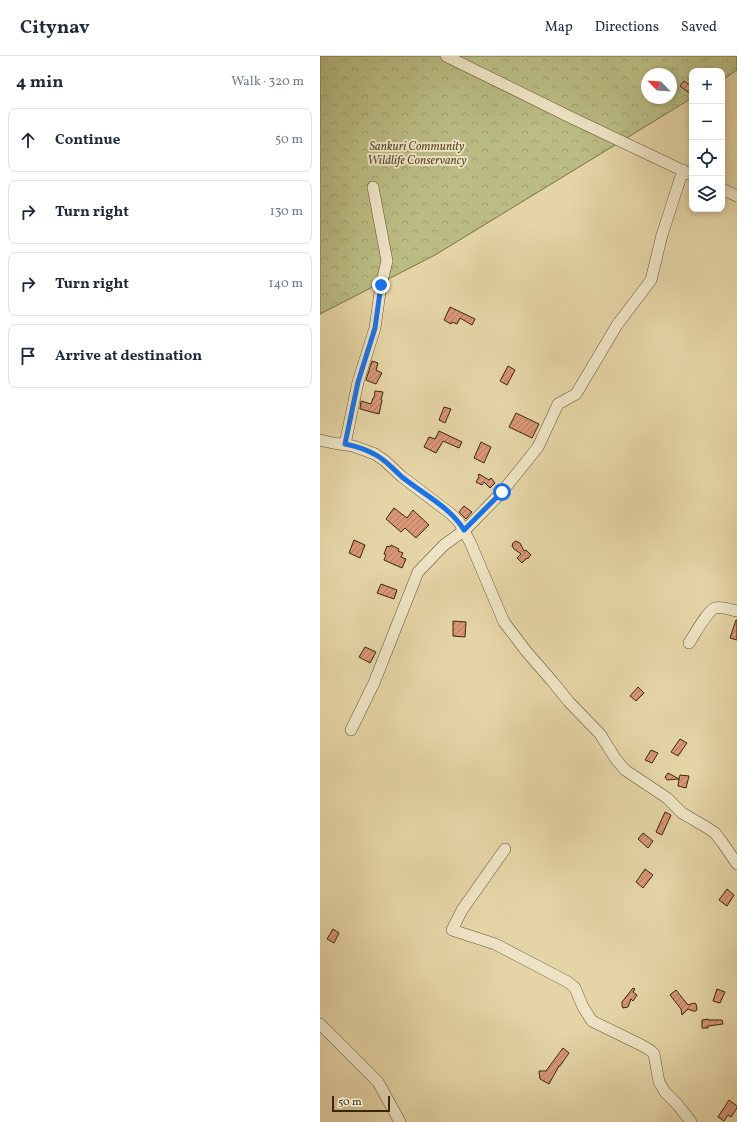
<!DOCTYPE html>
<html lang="en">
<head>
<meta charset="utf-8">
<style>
  body { margin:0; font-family:Vollkorn,serif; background:#f6f6f7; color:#1f2937 }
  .controls { position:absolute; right:12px; top:12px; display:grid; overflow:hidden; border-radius:8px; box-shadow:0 2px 6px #0003 }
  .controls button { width:36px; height:36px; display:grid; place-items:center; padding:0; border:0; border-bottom:1px solid #e0e1e3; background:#fff; color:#1f2937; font:20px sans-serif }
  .compass { position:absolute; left:321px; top:12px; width:36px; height:36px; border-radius:50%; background:#fff; box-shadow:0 2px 6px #0003; rotate:295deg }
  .scale { position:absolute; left:12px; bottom:10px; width:58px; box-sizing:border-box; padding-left:4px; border:2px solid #3a260d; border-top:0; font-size:11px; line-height:14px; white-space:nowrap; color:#3a260d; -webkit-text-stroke:3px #eee4c5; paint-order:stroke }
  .stop { position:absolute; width:12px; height:12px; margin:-9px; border:3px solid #1a73e8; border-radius:50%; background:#fff }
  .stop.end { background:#1a73e8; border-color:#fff; box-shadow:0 1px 4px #0008 }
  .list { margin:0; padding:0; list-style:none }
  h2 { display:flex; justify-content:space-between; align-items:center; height:52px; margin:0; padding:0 16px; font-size:17px }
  h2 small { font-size:13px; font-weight:400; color:#747a83 }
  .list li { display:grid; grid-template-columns:26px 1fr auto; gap:12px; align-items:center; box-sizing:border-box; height:64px; margin:0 8px 8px; padding:0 8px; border:1px solid #e0e1e3; border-radius:8px }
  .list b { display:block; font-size:15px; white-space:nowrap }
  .list em { font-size:13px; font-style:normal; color:#747a83 }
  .icon { flex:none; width:22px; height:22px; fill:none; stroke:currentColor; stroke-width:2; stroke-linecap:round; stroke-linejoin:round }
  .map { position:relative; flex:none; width:417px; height:1066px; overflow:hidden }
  header { display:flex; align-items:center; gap:24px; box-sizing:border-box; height:56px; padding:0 20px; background:#fff; border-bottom:1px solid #e0e1e3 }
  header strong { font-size:19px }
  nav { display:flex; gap:22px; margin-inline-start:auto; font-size:14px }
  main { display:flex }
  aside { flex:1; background:#fff }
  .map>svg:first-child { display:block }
  .forest { fill:url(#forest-crowns); stroke:#7a7148; fill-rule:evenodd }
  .building { fill:url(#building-hatch); stroke:#3a260d }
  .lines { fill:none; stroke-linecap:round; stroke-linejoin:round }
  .minor-casing { stroke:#655233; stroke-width:12 }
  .minor { stroke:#eee4c5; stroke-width:11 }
  .route { stroke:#1a73e8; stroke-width:5 }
  .labels { text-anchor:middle; stroke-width:4; stroke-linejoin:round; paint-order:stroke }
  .park-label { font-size:12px; font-style:italic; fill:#5a4c2a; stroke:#eee4c5 }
</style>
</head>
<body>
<header>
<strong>Citynav</strong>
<nav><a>Map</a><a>Directions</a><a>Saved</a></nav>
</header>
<main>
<aside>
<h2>4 min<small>Walk · 320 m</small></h2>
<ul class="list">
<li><svg class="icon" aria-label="ahead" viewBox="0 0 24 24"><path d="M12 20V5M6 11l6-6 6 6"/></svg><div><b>Continue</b></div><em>50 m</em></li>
<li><svg class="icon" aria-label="right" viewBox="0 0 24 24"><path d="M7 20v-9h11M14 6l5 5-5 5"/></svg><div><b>Turn right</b></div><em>130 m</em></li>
<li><svg class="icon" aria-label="right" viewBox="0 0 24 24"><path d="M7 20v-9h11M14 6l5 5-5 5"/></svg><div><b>Turn right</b></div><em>140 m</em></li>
<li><svg class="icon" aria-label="arrive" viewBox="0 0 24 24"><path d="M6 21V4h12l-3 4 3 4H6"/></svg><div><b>Arrive at destination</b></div></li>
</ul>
</aside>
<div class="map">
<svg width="417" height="1066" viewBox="0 0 417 1066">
  <defs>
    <pattern id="forest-crowns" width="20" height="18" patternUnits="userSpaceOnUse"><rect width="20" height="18" fill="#babc83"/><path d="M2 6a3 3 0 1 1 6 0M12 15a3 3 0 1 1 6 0" fill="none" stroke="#a1a170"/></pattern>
    <pattern id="building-hatch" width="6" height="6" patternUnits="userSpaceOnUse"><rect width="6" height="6" fill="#da9776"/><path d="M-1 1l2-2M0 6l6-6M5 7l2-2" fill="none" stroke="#b27b5f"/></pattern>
  </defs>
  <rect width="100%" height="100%" fill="#e5d5a6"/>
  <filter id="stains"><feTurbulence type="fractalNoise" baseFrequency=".005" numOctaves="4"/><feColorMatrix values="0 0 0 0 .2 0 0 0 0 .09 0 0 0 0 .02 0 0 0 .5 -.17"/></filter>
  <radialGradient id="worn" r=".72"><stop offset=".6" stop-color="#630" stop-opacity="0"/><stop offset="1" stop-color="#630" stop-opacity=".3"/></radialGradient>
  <!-- forest -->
  <path class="forest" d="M 0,0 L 417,0 L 417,14 L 402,24 L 402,15 L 372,15 L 372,42 L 115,199 L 0,258 ZM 327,18 L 351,18 L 351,42 L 327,42 Z"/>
  <!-- building -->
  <path class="building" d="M 364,25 L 372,31 L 372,39 L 360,30 Z
    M 130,251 L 155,263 L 152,269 L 140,262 L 137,268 L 132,266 L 131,268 L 124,264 Z
    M 52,305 L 58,307 L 56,314 L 62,317 L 56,328 L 46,324 Z
    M 188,310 L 195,314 L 187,329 L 180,325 Z
    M 55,335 L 63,336 L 61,344 L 62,344 L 59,358 L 40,353 L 41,345 L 51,348 L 53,342 L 54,342 Z
    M 124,351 L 131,353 L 125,367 L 119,364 Z
    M 196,357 L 219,368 L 212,382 L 189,371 Z
    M 119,375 L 142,386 L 139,392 L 123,385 L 116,397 L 104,391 L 109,381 L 115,383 Z
    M 161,386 L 171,391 L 164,407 L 154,402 Z
    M 159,418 L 169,424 L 171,422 L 175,427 L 170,432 L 164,426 L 162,429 L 156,426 L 159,421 L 158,419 Z
    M 144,450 L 152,456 L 146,463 L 139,456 Z
    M 74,452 L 87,462 L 93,454 L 109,469 L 96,482 L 85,472 L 81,476 L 66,463 Z
    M 34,484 L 45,489 L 40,502 L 29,497 Z
    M 196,485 L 200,487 L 204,495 L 206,494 L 211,499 L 208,502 L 208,503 L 207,502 L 202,507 L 197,502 L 201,498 L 194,493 L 192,490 L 193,487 Z
    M 71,489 L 79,493 L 78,495 L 83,497 L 81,501 L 86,503 L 82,512 L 64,504 L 66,499 L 64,498 L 67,490 L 70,491 Z
    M 61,528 L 77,534 L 74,543 L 57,537 Z
    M 416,564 L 417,564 L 417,584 L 410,582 Z
    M 133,565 L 146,566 L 145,581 L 133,580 Z
    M 45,591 L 56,596 L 50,607 L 39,601 Z
    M 318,631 L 324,637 L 316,645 L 310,640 Z
    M 360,683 L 367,687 L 358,700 L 351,696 Z
    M 331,694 L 338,697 L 332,707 L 325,704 Z
    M 348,717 L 350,718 L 359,723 L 360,719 L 369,720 L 366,732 L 358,730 L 359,723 L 347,724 L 345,721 Z
    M 345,756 L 351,759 L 342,779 L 336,776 Z
    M 323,777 L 333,785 L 328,792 L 318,783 Z
    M 325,813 L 333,819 L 323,832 L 316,826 Z
    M 407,833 L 414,839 L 407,850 L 399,844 Z
    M 13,873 L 19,877 L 14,887 L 7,883 Z
    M 313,932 L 315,933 L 313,936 L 317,939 L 313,945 L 311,943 L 308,951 L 303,952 L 302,950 L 302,946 Z
    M 397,933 L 405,936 L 400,947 L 393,945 Z
    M 356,934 L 368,949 L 374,947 L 376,948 L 377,952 L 376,955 L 373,955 L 368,953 L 362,959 L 361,953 L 350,939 Z
    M 388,963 L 388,964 L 402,964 L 403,968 L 388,970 L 388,972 L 382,972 L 382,964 Z
    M 243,992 L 249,997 L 240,1010 L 239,1010 L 229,1028 L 220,1023 L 219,1015 L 226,1015 Z
    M 409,1044 L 417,1050 L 417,1052 L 411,1061 L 408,1059 L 404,1065 L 398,1061 Z"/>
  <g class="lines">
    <!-- minor casing -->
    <g class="minor-casing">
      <path id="minor" d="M 126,0 L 248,60 L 372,119
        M 402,133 L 417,140
        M 0,384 L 13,387 L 33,390 L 55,398 L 65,405 L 81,420 L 131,458 L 139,466 L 150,486 L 184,566 L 206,595 L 232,625 L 249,646 L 280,678 L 295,702 L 305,714 L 347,742 L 362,757 L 386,771 L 395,777 L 402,786 L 417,808
        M 25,388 L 38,326 L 55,272 L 61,229 L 67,205 L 53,131
        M 369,587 C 374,580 387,555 395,552 C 401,550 411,554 417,555
        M 31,674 L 54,627 L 98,516 L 124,489 L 145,474 L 182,436 L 218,391 L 238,348 L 256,338 L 297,269 L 331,224 L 342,179 L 363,114
        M 185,793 L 142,854 L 132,874 L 175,888 L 248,926 L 255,932 L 263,951 L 272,965 L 321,989 L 330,994 L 334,998 L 339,1026 L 345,1036 L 357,1048 L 371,1066
        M 0,968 L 58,1026 L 80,1066"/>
    </g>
    <!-- minor -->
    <use href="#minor" class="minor"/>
  </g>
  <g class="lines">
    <!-- route -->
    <path class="route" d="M 61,229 L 55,272 L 38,326 L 25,388 C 35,390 45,393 54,398 C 65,403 73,413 82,421 C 103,438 130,451 144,474 L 182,436"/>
  </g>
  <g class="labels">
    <!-- park labels -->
    <g class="park-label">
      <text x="97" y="94">Sankuri Community<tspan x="97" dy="14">Wildlife Conservancy</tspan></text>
    </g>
  </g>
  <rect width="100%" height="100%" filter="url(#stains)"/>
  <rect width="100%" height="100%" fill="url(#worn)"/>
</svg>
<div class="controls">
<button>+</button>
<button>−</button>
<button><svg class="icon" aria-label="locate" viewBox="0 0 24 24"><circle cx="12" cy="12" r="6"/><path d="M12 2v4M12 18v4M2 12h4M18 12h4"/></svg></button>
<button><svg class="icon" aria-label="layers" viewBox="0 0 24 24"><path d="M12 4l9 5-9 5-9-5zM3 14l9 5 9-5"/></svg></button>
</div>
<svg class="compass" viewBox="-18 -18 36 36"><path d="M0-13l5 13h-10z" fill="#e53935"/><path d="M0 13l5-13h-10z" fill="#747a83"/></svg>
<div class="scale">50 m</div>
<div class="stop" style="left:182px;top:436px"></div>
<div class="stop end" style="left:61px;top:229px"></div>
</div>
</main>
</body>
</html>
